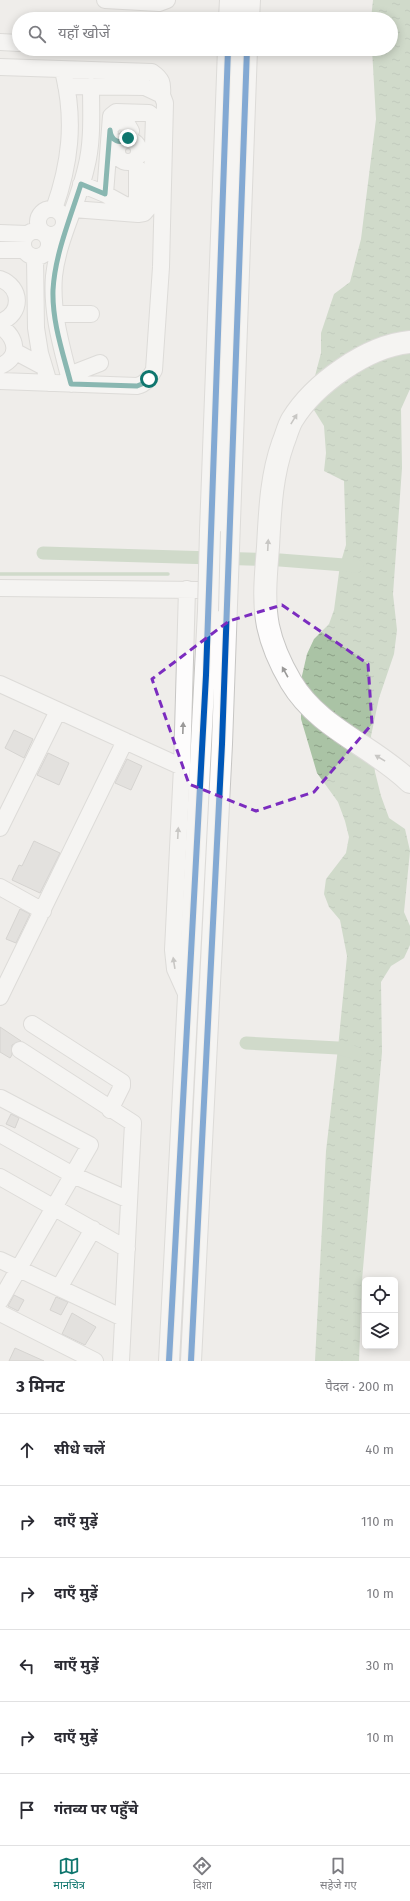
<!DOCTYPE html>
<html lang="hi">
<head>
<meta charset="utf-8">
<style>
  body { margin:0; font-family:"Fira Sans","Noto Sans Devanagari",sans-serif; background:#f2f2f3; color:#2b2b33 }
  .controls { position:absolute; right:12px; bottom:12px; display:grid; overflow:hidden; border-radius:6px; box-shadow:0 2px 10px #0003 }
  .controls button { width:36px; height:36px; display:grid; place-items:center; padding:0; border:0; border-bottom:1px solid #e1e1e2; background:#fff; color:#2b2b33; font:20px sans-serif }
  .stop { position:absolute; width:12px; height:12px; margin:-9px; border:3px solid #0f766e; border-radius:50%; background:#fff }
  .stop.end { background:#0f766e; border-color:#fff; box-shadow:0 1px 4px #0008 }
  .list { margin:0; padding:0; list-style:none }
  h2 { display:flex; justify-content:space-between; align-items:center; height:52px; margin:0; padding:0 16px; font-size:17px }
  h2 small { font-size:13px; font-weight:400; color:#7c7c81 }
  .list li { display:grid; grid-template-columns:26px 1fr auto; gap:12px; align-items:center; box-sizing:border-box; height:72px; padding:0 16px; border-top:1px solid #e1e1e2 }
  .list b { display:block; font-size:15px; white-space:nowrap }
  .list em { font-size:13px; font-style:normal; color:#7c7c81 }
  .icon { flex:none; width:22px; height:22px; fill:none; stroke:currentColor; stroke-width:2; stroke-linecap:round; stroke-linejoin:round }
  .map { position:relative; flex:none; width:410px; height:1361px; overflow:hidden }
  .search { position:absolute; background:#fff; box-shadow:0 2px 10px #0003; left:12px; right:12px; top:12px; height:44px; display:flex; align-items:center; gap:10px; box-sizing:border-box; padding:0 14px; border-radius:22px; color:#7c7c81; font-size:15px }
  .sheet { height:484px; background:#fff }
  nav { display:flex; justify-content:space-around; align-items:center; box-sizing:border-box; height:56px; border-top:1px solid #e1e1e2; background:#fff; font-size:11px; color:#7c7c81 }
  nav a { display:grid; justify-items:center; gap:2px }
  nav .on { color:#0f766e }
  .map>svg:first-child { display:block }
  .water { fill:url(#water-ripples) }
  .lines { fill:none; stroke-linecap:round; stroke-linejoin:round }
  .stream { stroke:#aac3a5; stroke-width:3.5 }
  .canal { stroke:#aac3a5; stroke-width:13 }
  .building { fill:#d5d3d1; stroke:#b6b4b2 }
  .minor-casing { stroke:#c7c6c4; stroke-width:18 }
  .major-casing { stroke:#c7c6c4; stroke-width:22 }
  .highway-casing { stroke:#c7c6c4; stroke-width:24 }
  .minor { stroke:#fdfcfc; stroke-width:16 }
  .major { stroke:#fdfcfc; stroke-width:20 }
  .highway { stroke:#fdfcfc; stroke-width:22 }
  .major-bridge-casing { stroke:#c7c6c4; stroke-width:22; stroke-linecap:butt }
  .major-bridge { stroke:#fdfcfc; stroke-width:20 }
  .cycleway-casing { stroke:#f1eee8; stroke-width:8 }
  .cycleway { stroke:#0057b8; stroke-width:6 }
  .oneway { fill:#9a9998 }
  .route { stroke:#0f766e; stroke-width:5 }
  .marked { fill:none; stroke:#7b2cbf; stroke-width:3; stroke-dasharray:8 5; stroke-linejoin:round }
</style>
</head>
<body>
<div class="map">
<svg width="410" height="1361" viewBox="0 0 410 1361">
  <defs>
    <pattern id="water-ripples" width="26" height="14" patternUnits="userSpaceOnUse"><rect width="26" height="14" fill="#aac3a5"/><path d="M2 4q2-2 4 0t4 0M15 11q2-2 4 0t4 0" fill="none" stroke="#8b9f87"/></pattern>
  </defs>
  <rect width="100%" height="100%" fill="#efedea"/>
  <!-- water -->
  <path class="water" d="M 373,0 L 410,0 L 410,389 L 401,409 L 402,468 L 393,594 L 397,630 L 394,654 L 379,698 L 371,736 L 375,772 L 381,796 L 389,818 L 405,829 L 410,851 L 404,912 L 410,926 L 410,945 L 404,958 L 391,966 L 381,982 L 382,1052 L 362,1280 L 359,1361 L 315,1361 L 326,1151 L 338,1048 L 347,956 L 340,920 L 329,907 L 324,894 L 326,879 L 346,853 L 349,837 L 345,821 L 338,802 L 317,773 L 301,719 L 301,680 L 307,654 L 314,639 L 329,624 L 334,610 L 340,565 L 346,545 L 344,481 L 324,471 L 326,453 L 324,426 L 314,410 L 315,376 L 321,353 L 321,333 L 334,294 L 350,282 L 361,239 L 376,119 L 372,49 L 391,49 L 391,19 L 371,19 Z"/>
  <g class="lines">
    <!-- stream -->
    <path class="stream" d="M 0,574 L 168,574"/>
    <!-- canal -->
    <path class="canal" d="M 43,553 L 280,560 L 357,566
      M 246,1043 L 338,1048 L 356,1053"/>
  </g>
  <!-- building -->
  <path class="building" d="M 14,730 L 33,739 L 24,758 L 5,748 Z
    M 48,753 L 69,763 L 59,785 L 37,775 Z
    M 127,759 L 142,766 L 131,790 L 115,783 Z
    M 34,841 L 60,853 L 40,893 L 12,880 L 19,865 L 22,866 Z
    M 20,909 L 30,914 L 16,943 L 6,939 Z
    M 0,1027 L 21,1041 L 12,1045 L 12,1055 L 10,1058 L 0,1052 Z
    M 11,1114 L 19,1118 L 15,1128 L 6,1124 Z
    M 14,1295 L 24,1300 L 18,1311 L 8,1306 Z
    M 56,1297 L 68,1302 L 61,1315 L 50,1310 Z
    M 72,1313 L 96,1327 L 85,1345 L 62,1334 Z
    M 15,1348 L 44,1361 L 9,1361 Z"/>
  <g class="lines">
    <!-- minor casing -->
    <g class="minor-casing">
      <path id="minor" d="M 105,0 L 159,3 L 167,0
        M 0,42 L 19,43
        M 0,67 L 152,72 C 162,79 163,83 162,95
        M 110,128 L 116,121 L 126,122 L 131,131 L 126,140
        M117 151a11 11 0 1 1 22 0a11 11 0 1 1-22 0Z
        M 81,184 L 105,194 L 125,205 L 137,206 L 137,167
        M 54,209 C 70,164 75,122 64,75
        M 73,209 L 138,214 L 144,213 L 151,205 L 154,117 L 149,113 L 116,112 L 111,116 L 105,194
        M38 222a13 13 0 1 1 26 0a13 13 0 1 1-26 0Z
        M23 244a13 13 0 1 1 26 0a13 13 0 1 1-26 0Z
        M 0,233 L 27,234
        M 0,250 L 24,250
        M 35,258 L 36,328 L 40,353 L 49,383
        M 0,279 C 22,287 23,314 0,322
        M 56,314 L 91,314
        M 0,326 C 16,337 22,357 0,366
        M 14,351 L 44,367
        M 69,375 L 100,363
        M 0,381 L 137,386 C 146,384 150,377 154,370 L 161,267 L 165,103 L 162,95 L 145,87 L 66,86
        M 71,384 C 62,348 51,313 54,276 C 58,239 78,204 86,168 C 93,141 91,113 91,86
        M 0,588 L 198,590
        M 187,589 L 182,767 L 173,950 L 175,969 L 188,998
        M 0,684 L 182,767
        M 0,828 L 58,711
        M 0,887 L 43,911
        M 0,997 L 125,741
        M 32,1024 L 122,1082 L 122,1086 L 110,1110
        M 20,1050 L 133,1123 L 121,1361
        M 0,1134 L 73,1175 L 129,1200
        M 0,1177 L 127,1249
        M 0,1260 L 123,1318
        M 59,1288 L 93,1229
        M 0,1301 L 90,1145 L 1,1098
        M 0,1313 L 95,1361"/>
    </g>
    <!-- major casing -->
    <g class="major-casing">
      <path id="major" d="M 229,19 L 230,0
        M 249,19 L 250,0
        M 210,531 L 228,49
        M 169,1361 L 208,611
        M 191,1361 L 222,744 L 247,49"/>
    </g>
    <!-- highway casing -->
    <g class="highway-casing">
      <path id="highway" d="M 410,342 C 367,346 314,384 292,420 C 288,427 286,436 283,443 C 271,477 270,511 268,547 C 266,573 263,600 268,626 C 272,645 281,665 291,682 C 319,729 372,745 410,782"/>
    </g>
    <!-- minor -->
    <use href="#minor" class="minor"/>
    <!-- major -->
    <use href="#major" class="major"/>
    <!-- highway -->
    <use href="#highway" class="highway"/>
    <!-- major-bridge casing -->
    <g class="major-bridge-casing">
      <path id="major-bridge" d="M 208,611 L 210,531"/>
    </g>
    <!-- major-bridge -->
    <use href="#major-bridge" class="major-bridge"/>
    <!-- cycleway casing -->
    <g class="cycleway-casing">
      <path id="cycleway" d="M 169,1361 L 206,675 L 228,49
        M 191,1361 L 222,744 L 247,49"/>
    </g>
    <!-- cycleway -->
    <use href="#cycleway" class="cycleway"/>
  </g>
  <!-- one-way arrows -->
  <defs><path id="oneway-solid" d="M-6-.8H1V-3.2L6.5 0L1 3.2V.8H-6Z"/></defs>
  <g class="oneway">
    <use href="#oneway-solid" transform="translate(294 419) rotate(-58)"/>
    <use href="#oneway-solid" transform="translate(268 545) rotate(-87)"/>
    <use href="#oneway-solid" transform="translate(285 672) rotate(-119)"/>
    <use href="#oneway-solid" transform="translate(183 728) rotate(-88)"/>
    <use href="#oneway-solid" transform="translate(380 758) rotate(-149)"/>
    <use href="#oneway-solid" transform="translate(178 833) rotate(-87)"/>
    <use href="#oneway-solid" transform="translate(174 963) rotate(-99)"/>
  </g>
  <g class="lines">
    <!-- route -->
    <path class="route" d="M 128,138 C 120,145 111,141 110,130 L 105,194 L 81,184 C 70,219 55,254 53,290 C 52,322 63,353 71,384 L 137,386 L 142,384 L 149,379"/>
  </g>
  <!-- marked area -->
  <path d="M0 0H410V1361H0ZM 282,605 L 368,664 L 372,724 L 314,792 L 256,811 L 189,784 L 152,679 L 229,621 Z" fill="#efedea" fill-opacity=".55" fill-rule="evenodd"/>
  <path class="marked" d="M 282,605 L 368,664 L 372,724 L 314,792 L 256,811 L 189,784 L 152,679 L 229,621 Z"/>
</svg>
<div class="controls">
<button><svg class="icon" aria-label="locate" viewBox="0 0 24 24"><circle cx="12" cy="12" r="6"/><path d="M12 2v4M12 18v4M2 12h4M18 12h4"/></svg></button>
<button><svg class="icon" aria-label="layers" viewBox="0 0 24 24"><path d="M12 4l9 5-9 5-9-5zM3 14l9 5 9-5"/></svg></button>
</div>
<div class="stop" style="left:149px;top:379px"></div>
<div class="stop end" style="left:128px;top:138px"></div>
<div class="search"><svg class="icon" aria-label="search" viewBox="0 0 24 24"><circle cx="10" cy="10" r="6"/><path d="M15 15l6 6"/></svg>यहाँ खोजें</div>
</div>
<section class="sheet">
<h2>3 मिनट<small>पैदल · 200 m</small></h2>
<ul class="list">
<li><svg class="icon" aria-label="ahead" viewBox="0 0 24 24"><path d="M12 20V5M6 11l6-6 6 6"/></svg><div><b>सीधे चलें</b></div><em>40 m</em></li>
<li><svg class="icon" aria-label="right" viewBox="0 0 24 24"><path d="M7 20v-9h11M14 6l5 5-5 5"/></svg><div><b>दाएँ मुड़ें</b></div><em>110 m</em></li>
<li><svg class="icon" aria-label="right" viewBox="0 0 24 24"><path d="M7 20v-9h11M14 6l5 5-5 5"/></svg><div><b>दाएँ मुड़ें</b></div><em>10 m</em></li>
<li><svg class="icon" aria-label="left" viewBox="0 0 24 24"><path d="M17 20v-9H6M10 6l-5 5 5 5"/></svg><div><b>बाएँ मुड़ें</b></div><em>30 m</em></li>
<li><svg class="icon" aria-label="right" viewBox="0 0 24 24"><path d="M7 20v-9h11M14 6l5 5-5 5"/></svg><div><b>दाएँ मुड़ें</b></div><em>10 m</em></li>
<li><svg class="icon" aria-label="arrive" viewBox="0 0 24 24"><path d="M6 21V4h12l-3 4 3 4H6"/></svg><div><b>गंतव्य पर पहुँचे</b></div></li>
</ul>
</section>
<nav>
<a class="on"><svg class="icon" aria-label="map" viewBox="0 0 24 24"><path d="M3 6l6-2 6 2 6-2v14l-6 2-6-2-6 2zM9 4v14M15 6v14"/></svg>मानचित्र</a>
<a><svg class="icon" aria-label="directions" viewBox="0 0 24 24"><path d="M12 3l9 9-9 9-9-9zM9 14v-3h6M13 9l2 2-2 2"/></svg>दिशा</a>
<a><svg class="icon" aria-label="saved" viewBox="0 0 24 24"><path d="M7 4h10v16l-5-4-5 4z"/></svg>सहेजे गए</a>
</nav>
</body>
</html>
